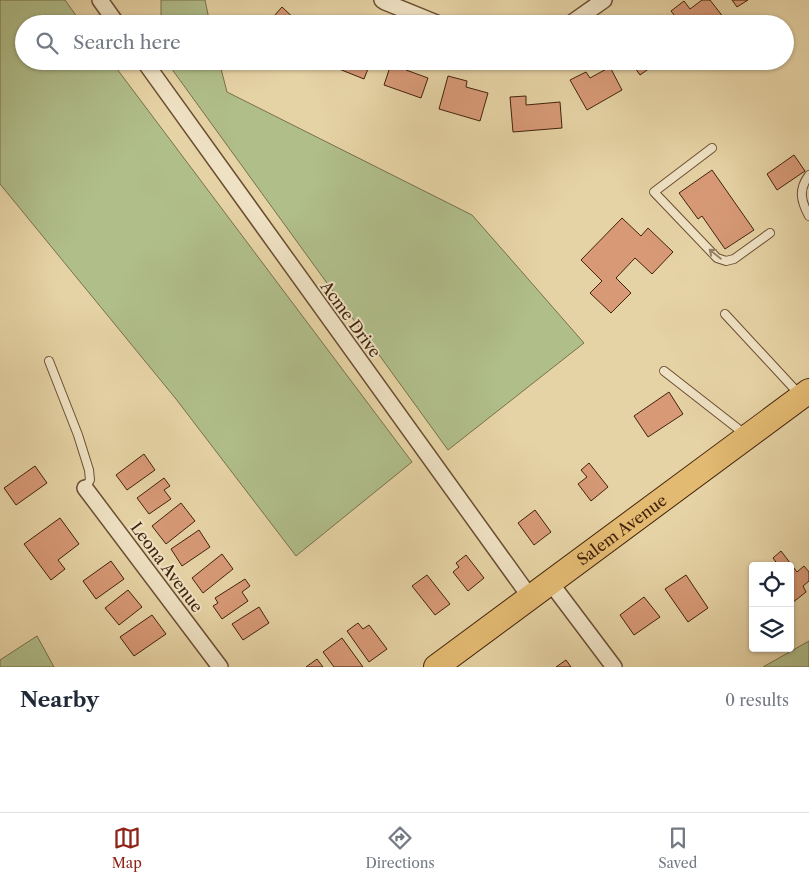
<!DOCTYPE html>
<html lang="en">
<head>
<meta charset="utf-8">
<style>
  body { margin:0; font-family:"Libre Caslon Text",serif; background:#f6f6f7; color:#1f2937 }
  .controls { position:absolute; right:15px; bottom:15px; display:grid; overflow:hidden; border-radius:5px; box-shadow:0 1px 4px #0004 }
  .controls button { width:45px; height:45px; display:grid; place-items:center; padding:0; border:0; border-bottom:1px solid #e0e1e3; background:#fff; color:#1f2937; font:25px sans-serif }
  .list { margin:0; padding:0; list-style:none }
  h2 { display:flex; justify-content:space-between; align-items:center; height:65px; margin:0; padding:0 20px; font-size:21px }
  h2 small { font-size:16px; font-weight:400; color:#747a83 }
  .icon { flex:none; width:28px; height:28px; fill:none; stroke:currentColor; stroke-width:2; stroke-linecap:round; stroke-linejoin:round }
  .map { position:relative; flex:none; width:809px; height:667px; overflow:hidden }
  .search { position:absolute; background:#fff; box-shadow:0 1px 4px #0004; left:15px; right:15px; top:15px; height:55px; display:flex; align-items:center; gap:12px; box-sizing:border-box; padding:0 18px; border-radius:28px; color:#747a83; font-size:19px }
  .sheet { height:145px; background:#fff }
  nav { display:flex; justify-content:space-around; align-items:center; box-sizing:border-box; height:70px; border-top:1px solid #e0e1e3; background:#fff; font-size:14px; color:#747a83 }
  nav a { display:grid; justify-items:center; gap:2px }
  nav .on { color:#8f2418 }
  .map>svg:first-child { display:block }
  .green { fill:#b0be8a; stroke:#79704a }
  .building { fill:#d79976; stroke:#42220b }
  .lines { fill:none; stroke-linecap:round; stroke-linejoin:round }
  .service-casing { stroke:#6b4e32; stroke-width:10 }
  .minor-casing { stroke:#6b4e32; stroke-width:18 }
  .primary-casing { stroke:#42220b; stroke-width:26 }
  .service { stroke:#efe2c4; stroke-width:8 }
  .minor { stroke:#efe2c4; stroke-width:15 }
  .primary { stroke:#e3ba72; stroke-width:24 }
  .oneway { stroke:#988268 }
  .labels { text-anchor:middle; stroke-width:4; stroke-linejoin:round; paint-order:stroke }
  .street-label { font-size:16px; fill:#42220b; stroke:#efe2c4 }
</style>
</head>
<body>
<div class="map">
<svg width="809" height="667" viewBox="0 0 809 667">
  <rect width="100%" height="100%" fill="#e6d3a5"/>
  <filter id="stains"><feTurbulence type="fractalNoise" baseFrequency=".004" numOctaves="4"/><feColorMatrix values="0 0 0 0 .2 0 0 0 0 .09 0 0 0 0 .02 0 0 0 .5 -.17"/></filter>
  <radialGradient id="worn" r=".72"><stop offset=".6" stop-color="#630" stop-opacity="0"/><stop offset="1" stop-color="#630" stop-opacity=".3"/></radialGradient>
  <!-- green -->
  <path class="green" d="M 0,0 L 65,0 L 82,24 L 24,24 L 24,61 L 111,61 L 412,462 L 296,556 L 176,399 L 0,184 Z
    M 161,0 L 205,0 L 210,24 L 161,24 Z
    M 166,61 L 219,61 L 227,92 L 472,215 L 501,248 L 584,343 L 448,450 Z
    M 37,636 L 54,667 L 0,667 L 0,660 Z
    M 809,641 L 809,667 L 763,667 Z"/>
  <!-- building -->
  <path class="building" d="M 702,0 L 710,0 L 724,18 L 716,24 L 681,24 L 671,11 L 684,1 L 690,9 Z
    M 732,0 L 748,0 L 737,7 Z
    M 282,7 L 300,24 L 267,24 Z
    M 305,19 L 310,24 L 300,24 Z
    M 330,61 L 371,61 L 364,79 L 329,65 Z
    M 392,61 L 409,61 L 406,70 L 428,78 L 421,98 L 384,85 Z
    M 630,61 L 660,61 L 640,75 Z
    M 610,67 L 622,90 L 587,110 L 570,80 L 586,72 L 590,78 Z
    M 448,76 L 467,81 L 466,87 L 488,93 L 480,121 L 439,109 Z
    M 526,96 L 526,105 L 560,102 L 562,128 L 513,132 L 510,97 Z
    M 794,155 L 805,171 L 777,190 L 767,174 Z
    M 712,170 L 754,230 L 725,249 L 702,216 L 698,219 L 679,193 Z
    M 622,218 L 641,236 L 648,228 L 673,252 L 652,274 L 635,258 L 616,278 L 631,293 L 611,313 L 590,293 L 602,281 L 581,260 Z
    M 669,392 L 683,414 L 648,437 L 634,416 Z
    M 144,454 L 155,470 L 127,490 L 116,475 Z
    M 589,463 L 608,487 L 591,501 L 578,484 L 587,477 L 581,470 Z
    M 35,466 L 47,483 L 16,505 L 4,488 Z
    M 164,478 L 170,486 L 164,490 L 171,499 L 149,514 L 137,498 Z
    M 181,503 L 195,521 L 166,544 L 152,526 Z
    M 535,510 L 551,532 L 534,545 L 518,523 Z
    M 60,518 L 79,544 L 58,560 L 65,569 L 51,580 L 24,544 Z
    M 199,530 L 210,547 L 182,566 L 171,549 Z
    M 781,551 L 797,572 L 804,566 L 809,572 L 809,581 L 803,586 L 806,592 L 792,603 L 790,601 L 790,566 L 776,566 L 778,565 L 773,558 Z
    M 222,554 L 233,569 L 203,593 L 192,578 Z
    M 466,555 L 484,578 L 468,591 L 453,572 L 459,567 L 456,563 Z
    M 111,561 L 124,579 L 96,599 L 83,581 Z
    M 427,575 L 450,604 L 435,615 L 412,586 Z
    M 686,575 L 708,608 L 688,622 L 665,589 Z
    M 245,579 L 250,586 L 242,592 L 248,601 L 222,619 L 213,606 L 218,603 L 215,598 Z
    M 128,590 L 142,607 L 119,625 L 105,608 Z
    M 644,597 L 660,617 L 634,635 L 620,615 Z
    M 259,607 L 269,623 L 243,640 L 232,624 Z
    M 152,615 L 166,634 L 134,656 L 120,637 Z
    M 358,623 L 363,629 L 369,625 L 387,649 L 369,662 L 347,631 Z
    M 342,638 L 363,667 L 334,667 L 323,652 Z
    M 317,659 L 323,667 L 306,667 Z
    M 566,660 L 571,667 L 556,667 Z"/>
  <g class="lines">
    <!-- service casing -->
    <g class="service-casing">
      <path id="service" d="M 712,148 L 654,192 L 717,258 L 726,261 L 734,259 L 770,233
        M 809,175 C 798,190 801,201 809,216
        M 725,314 L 800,395
        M 49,361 L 78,435 L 89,470 L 90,480 L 85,488
        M 664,371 L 746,435"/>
    </g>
    <!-- minor casing -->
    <g class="minor-casing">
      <path id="minor" d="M 100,0 L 117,24
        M 382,0 L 385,2 L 439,24
        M 570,24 L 604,0
        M 144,61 L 530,597
        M 85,488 L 220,667
        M 550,582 L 614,667"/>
    </g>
    <!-- primary casing -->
    <g class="primary-casing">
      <g id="primary">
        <path id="s1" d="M 436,667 L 809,391"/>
      </g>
    </g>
    <!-- service -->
    <use href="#service" class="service"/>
    <!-- minor -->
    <use href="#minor" class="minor"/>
    <!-- primary -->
    <use href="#primary" class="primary"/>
  </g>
  <!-- one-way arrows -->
  <defs><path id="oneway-shaft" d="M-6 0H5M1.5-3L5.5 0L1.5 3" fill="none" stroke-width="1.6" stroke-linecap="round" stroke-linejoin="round" transform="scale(1.25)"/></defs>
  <use class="oneway" href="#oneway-shaft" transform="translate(715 254) rotate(-141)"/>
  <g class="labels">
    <!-- street labels -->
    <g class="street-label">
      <text transform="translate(351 319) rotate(54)" y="6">Acme Drive</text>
      <text dy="6" stroke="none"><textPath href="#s1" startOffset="231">Salem Avenue</textPath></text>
      <text transform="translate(167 567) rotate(53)" y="6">Leona Avenue</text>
    </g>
  </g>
  <rect width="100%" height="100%" filter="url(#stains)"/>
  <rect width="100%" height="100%" fill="url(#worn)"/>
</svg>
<div class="controls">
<button><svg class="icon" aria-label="locate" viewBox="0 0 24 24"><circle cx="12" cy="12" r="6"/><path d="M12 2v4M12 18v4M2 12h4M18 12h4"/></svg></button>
<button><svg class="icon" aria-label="layers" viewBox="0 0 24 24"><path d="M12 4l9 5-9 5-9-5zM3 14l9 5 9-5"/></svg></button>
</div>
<div class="search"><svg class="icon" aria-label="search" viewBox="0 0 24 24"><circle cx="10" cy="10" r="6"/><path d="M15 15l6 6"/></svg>Search here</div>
</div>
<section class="sheet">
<h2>Nearby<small>0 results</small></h2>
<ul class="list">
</ul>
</section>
<nav>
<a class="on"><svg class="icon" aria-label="map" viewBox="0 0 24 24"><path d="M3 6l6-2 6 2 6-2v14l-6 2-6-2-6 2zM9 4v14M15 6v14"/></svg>Map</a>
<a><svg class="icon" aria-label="directions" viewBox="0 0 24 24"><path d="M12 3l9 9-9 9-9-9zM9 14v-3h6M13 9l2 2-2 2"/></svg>Directions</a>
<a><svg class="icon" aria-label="saved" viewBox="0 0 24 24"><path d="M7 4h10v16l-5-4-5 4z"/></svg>Saved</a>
</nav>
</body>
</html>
